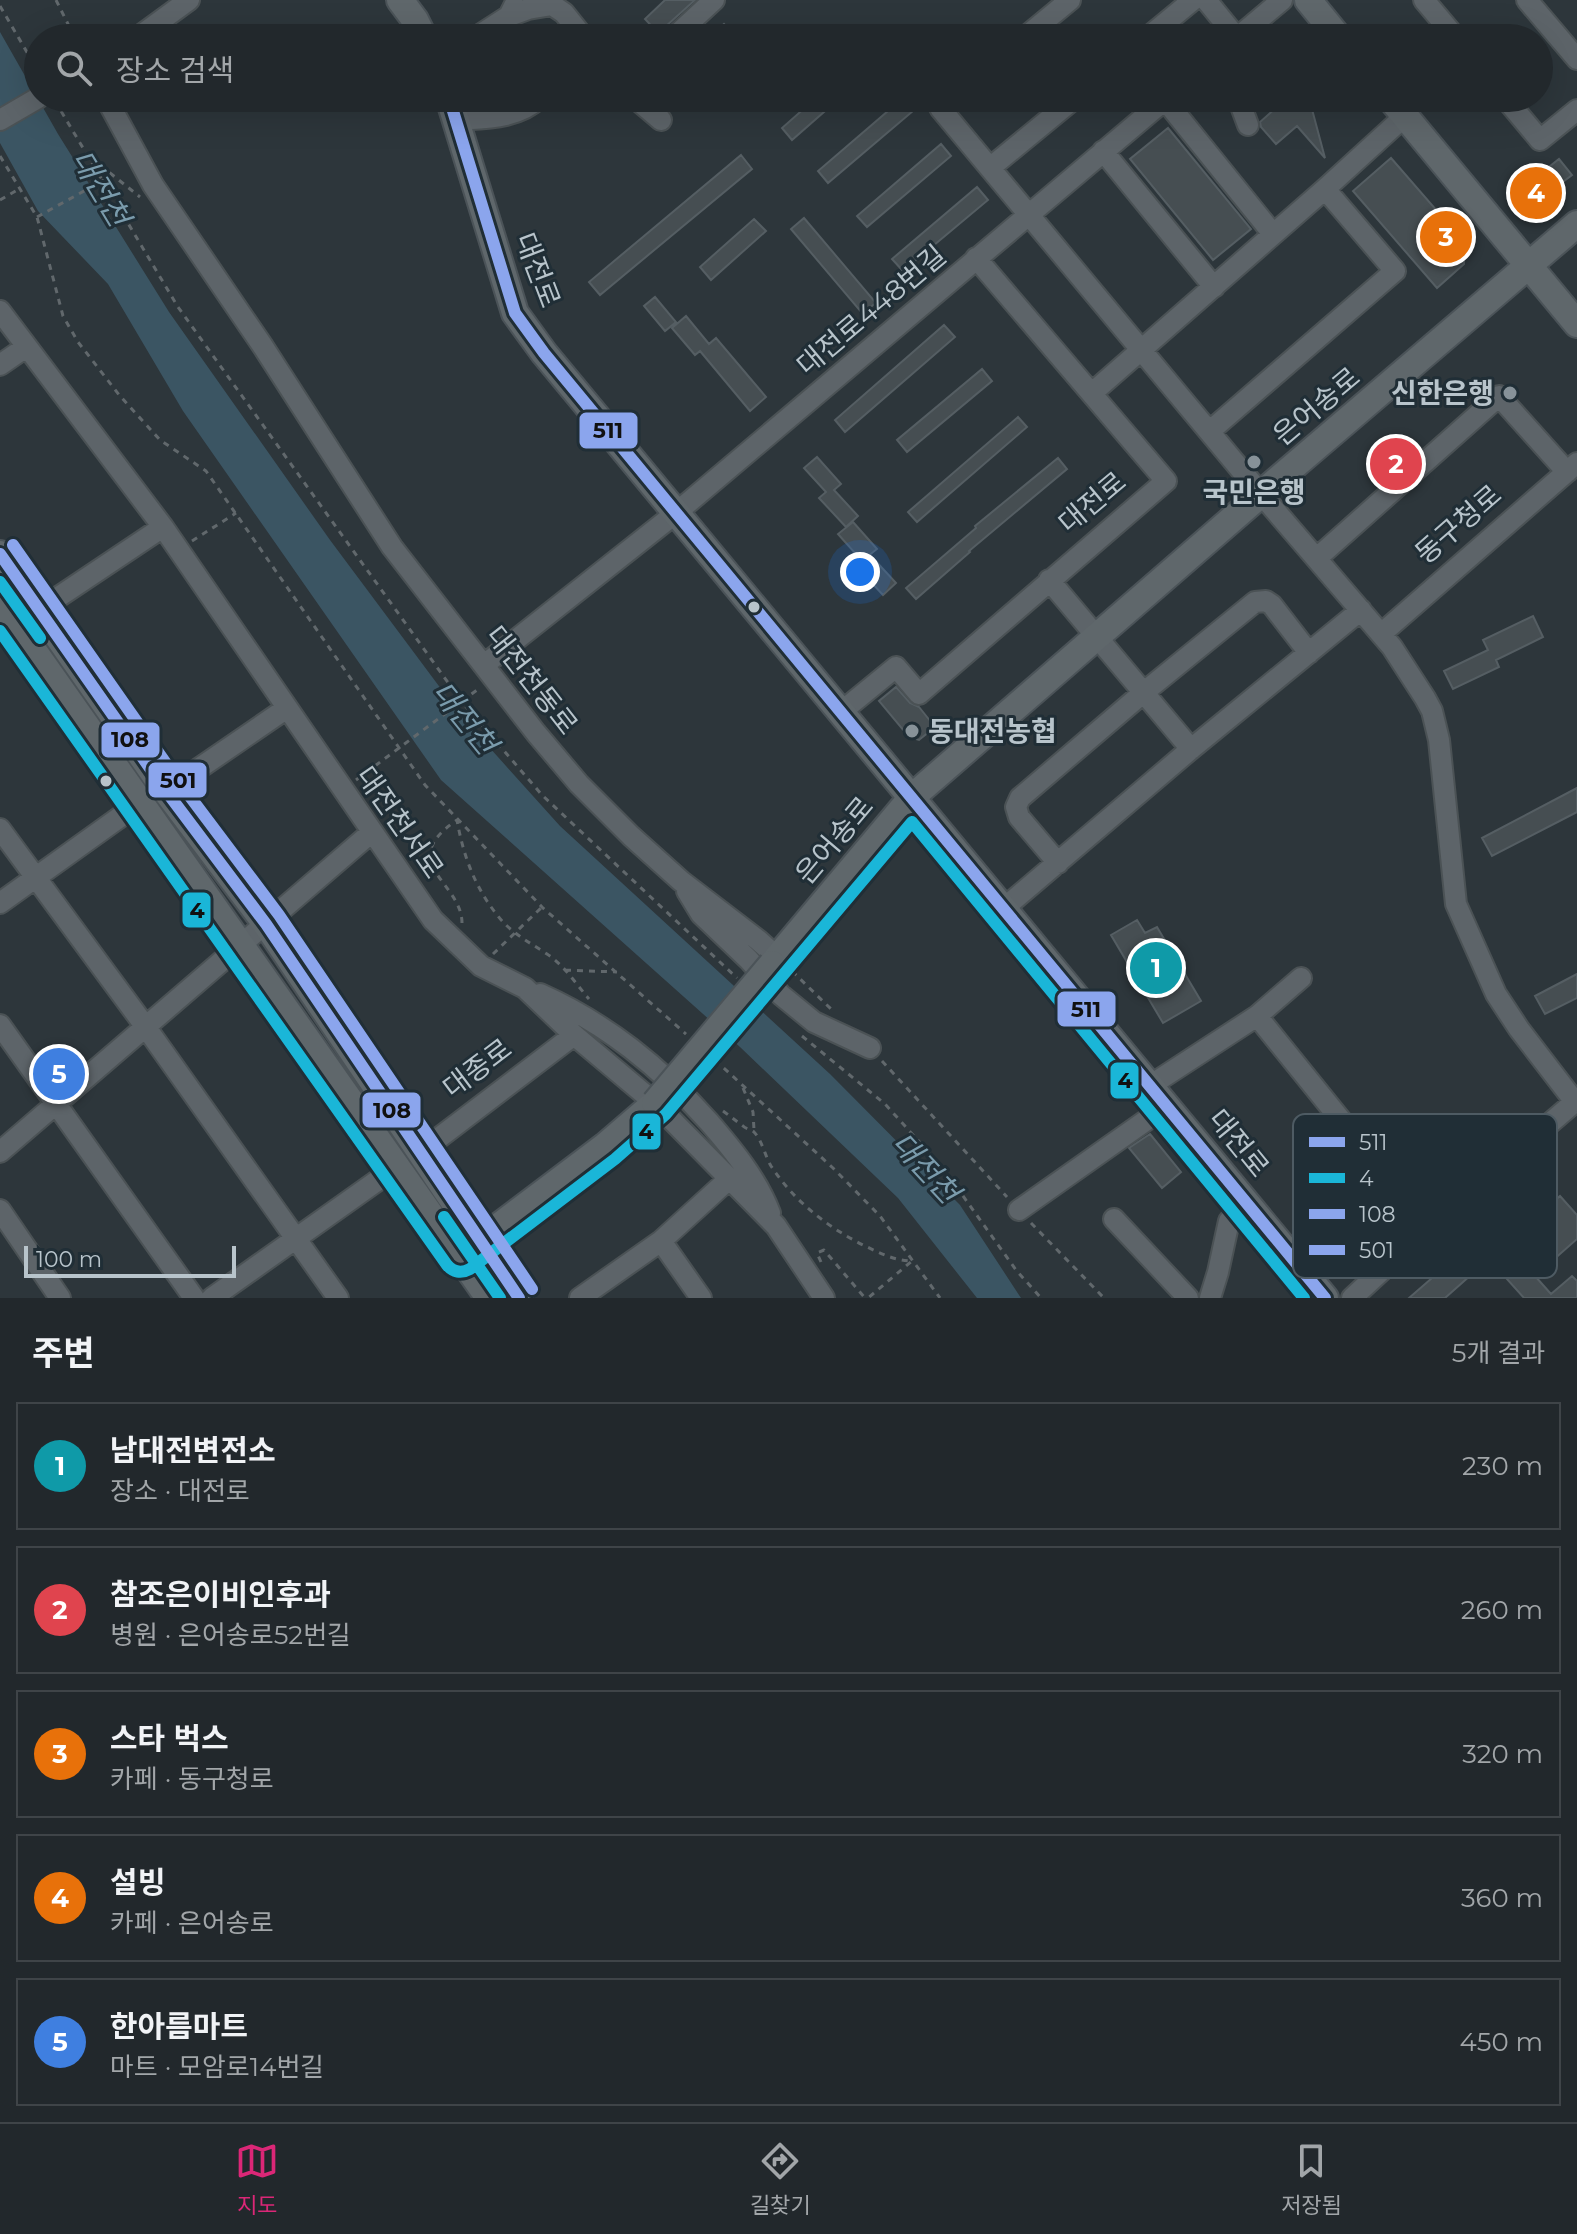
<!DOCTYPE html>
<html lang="ko">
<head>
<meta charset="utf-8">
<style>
  body { margin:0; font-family:Montserrat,"Noto Sans KR",sans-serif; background:#2e3438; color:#f1f3f6 }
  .scale { position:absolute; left:24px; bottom:20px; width:212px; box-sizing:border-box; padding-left:8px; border:4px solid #b8c4cb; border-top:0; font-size:22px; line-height:28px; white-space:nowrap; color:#b8c4cb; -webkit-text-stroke:6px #202e36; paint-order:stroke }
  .you { position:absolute; left:860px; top:572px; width:28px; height:28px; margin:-20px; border:6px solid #fff; border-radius:50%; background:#1a73e8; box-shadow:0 0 0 12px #1a73e833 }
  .badge { display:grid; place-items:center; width:52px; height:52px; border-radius:50%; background:#db2777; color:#fff; font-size:26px; font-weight:700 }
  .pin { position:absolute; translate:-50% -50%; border:4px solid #fff; box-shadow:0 2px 8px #0006 }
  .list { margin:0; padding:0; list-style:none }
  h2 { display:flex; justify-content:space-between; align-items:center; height:104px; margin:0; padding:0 32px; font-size:34px }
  h2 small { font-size:26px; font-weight:400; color:#a2a6a9 }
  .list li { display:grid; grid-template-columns:52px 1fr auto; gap:24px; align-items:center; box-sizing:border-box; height:128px; margin:0 16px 16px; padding:0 16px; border:2px solid #3f4448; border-radius:0px }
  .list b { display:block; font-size:30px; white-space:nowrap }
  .list p { margin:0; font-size:26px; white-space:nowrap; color:#a2a6a9 }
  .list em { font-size:26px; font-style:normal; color:#a2a6a9 }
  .icon { flex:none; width:44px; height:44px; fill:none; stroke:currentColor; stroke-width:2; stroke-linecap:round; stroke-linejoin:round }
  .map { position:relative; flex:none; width:1577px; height:1298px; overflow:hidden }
  .search { position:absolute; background:#22282c; box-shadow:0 8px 32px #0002; left:24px; right:24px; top:24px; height:88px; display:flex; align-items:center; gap:20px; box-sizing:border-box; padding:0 28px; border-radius:44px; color:#a2a6a9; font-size:30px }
  .sheet { height:824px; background:#22282c }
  nav { display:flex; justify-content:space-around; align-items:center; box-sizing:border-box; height:112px; border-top:2px solid #3f4448; background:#22282c; font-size:22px; color:#a2a6a9 }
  nav a { display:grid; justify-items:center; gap:4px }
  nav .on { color:#db2777 }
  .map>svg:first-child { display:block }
  .water { fill:#3b5563 }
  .building { fill:#464e52; stroke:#555e63; stroke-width:2 }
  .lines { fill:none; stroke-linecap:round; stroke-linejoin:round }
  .minor-casing { stroke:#4b5255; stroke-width:24 }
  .major-casing { stroke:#4b5358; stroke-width:30 }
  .path { stroke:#61686c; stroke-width:3; stroke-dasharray:6 6; stroke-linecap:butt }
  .minor { stroke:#5d6469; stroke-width:20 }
  .major { stroke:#5f676b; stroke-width:26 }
  .major-bridge-casing { stroke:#4b5358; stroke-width:30; stroke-linecap:butt }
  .major-bridge { stroke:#5f676b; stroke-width:26 }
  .bus-1-casing { stroke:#202e36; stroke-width:18 }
  .bus-2-casing { stroke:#202e36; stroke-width:18 }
  .bus-3-casing { stroke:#202e36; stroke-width:18 }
  .bus-4-casing { stroke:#202e36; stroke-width:18 }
  .bus-1 { stroke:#8ba5ed; stroke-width:12 }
  .bus-2 { stroke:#1ab6d8; stroke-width:12 }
  .bus-3 { stroke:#8ba5ed; stroke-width:12 }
  .bus-4 { stroke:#8ba5ed; stroke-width:12 }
  .poi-dot { fill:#879299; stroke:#202e36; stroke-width:3 }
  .bus-dot { fill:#b8c4cb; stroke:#202e36; stroke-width:3 }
  .labels { text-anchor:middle; stroke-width:6; stroke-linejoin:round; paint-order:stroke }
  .street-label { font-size:28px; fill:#b8c4cb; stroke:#202e36 }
  .poi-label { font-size:28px; font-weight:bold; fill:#b8c4cb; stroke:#202e36; text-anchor:end }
  .water-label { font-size:30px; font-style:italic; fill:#7a9bac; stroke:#202e36 }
  .key { fill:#202e36; stroke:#4e5b63; stroke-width:2 }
  .key-label { font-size:22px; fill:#b8c4cb }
  .line-badge { stroke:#202e36; stroke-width:3 }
  .pale-badge-label { font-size:22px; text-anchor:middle; font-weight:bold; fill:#111 }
</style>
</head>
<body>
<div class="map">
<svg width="1577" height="1298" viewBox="0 0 1577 1298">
  <rect width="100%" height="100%" fill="#2d363b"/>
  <!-- water -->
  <path class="water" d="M 0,32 L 58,134 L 169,312 L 330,540 L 462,717 L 560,826 L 830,1074 L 960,1205 L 1021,1298 L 977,1298 L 898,1198 L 740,1047 L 441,780 L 183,411 L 108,284 L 38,211 L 0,143 Z"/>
  <!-- building -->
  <path class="building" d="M 665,0 L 695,0 L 664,28 L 660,35 L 645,19 Z
    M 724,24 L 737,38 L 709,38 Z
    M 816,98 L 840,98 L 792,140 L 782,128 Z
    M 1271,98 L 1309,98 L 1325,158 L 1297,126 L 1276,144 L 1261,127 L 1260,122 L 1278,106 Z
    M 902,99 L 913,111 L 828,183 L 818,171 Z
    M 1168,128 L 1251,229 L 1213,260 L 1130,159 Z
    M 941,144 L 951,156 L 867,227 L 857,216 Z
    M 741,155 L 752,169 L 600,295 L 589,282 Z
    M 1391,158 L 1465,243 L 1464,264 L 1437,288 L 1353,191 Z
    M 1559,159 L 1572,175 L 1535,203 L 1518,181 L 1530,172 L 1535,178 Z
    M 977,187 L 988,200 L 903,271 L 892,259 Z
    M 804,218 L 876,303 L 862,313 L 791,229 Z
    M 754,219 L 766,231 L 711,280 L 700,267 Z
    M 655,297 L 676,322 L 665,331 L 644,306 Z
    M 686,316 L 709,344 L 716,338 L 766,397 L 750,411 L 700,351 L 695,355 L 672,328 Z
    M 944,325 L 955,337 L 845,432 L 835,420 Z
    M 982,369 L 992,381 L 907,452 L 897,440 Z
    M 1018,417 L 1027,427 L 917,522 L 908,512 Z
    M 817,457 L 841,484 L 834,490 L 858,516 L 846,527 L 819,498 L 826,492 L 804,468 Z
    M 1058,458 L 1067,469 L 969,551 L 970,552 L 916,599 L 906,588 L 976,528 L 975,526 Z
    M 853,522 L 877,549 L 862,561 L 838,534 Z
    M 872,557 L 896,583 L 883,595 L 859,569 Z
    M 1533,616 L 1543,637 L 1496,660 L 1499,667 L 1453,689 L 1444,671 L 1488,650 L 1483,640 Z
    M 896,687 L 910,703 L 919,707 L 935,727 L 919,740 L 909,737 L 879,701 Z
    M 1577,788 L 1577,812 L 1492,856 L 1482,838 Z
    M 1137,920 L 1145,933 L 1157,927 L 1201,1001 L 1163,1023 L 1111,935 Z
    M 1577,974 L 1577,998 L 1545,1014 L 1535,996 Z
    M 1150,1134 L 1181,1172 L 1162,1188 L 1129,1148 Z
    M 1560,1196 L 1577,1215 L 1577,1239 L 1535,1276 L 1551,1294 L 1572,1276 L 1577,1281 L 1577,1298 L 1524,1298 L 1489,1259 L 1445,1298 L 1409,1298 L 1493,1225 L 1507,1241 Z"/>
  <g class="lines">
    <!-- minor casing -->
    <g class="minor-casing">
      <path id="minor" d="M 1206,0 L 1237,38
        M 1424,0 L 1456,38
        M 1527,0 L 1577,59
        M 509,16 L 528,9 L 552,5 L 564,13 L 584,38
        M 137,38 L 189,0
        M 475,38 L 509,16 L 514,6
        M 673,38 L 714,0
        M 1024,38 L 1070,0
        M 1147,38 L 1193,0
        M 1237,38 L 1282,0
        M 106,98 L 153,185 L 262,345 L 392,547 L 536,733 L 579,784 L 631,836 L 681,881 L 758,940 L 778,958
        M 635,98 L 661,120
        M 952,98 L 940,108 L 1261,494 L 1392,647 L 1425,698 L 1432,711 L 1439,740 L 1456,904 L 1496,994 L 1519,1029 L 1575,1102
        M 1238,98 L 1248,125
        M 1505,98 L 1540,140 L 1577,110
        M 1165,100 L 1273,234
        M 0,120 L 38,98
        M 457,120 C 484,118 518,119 539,98
        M 1103,151 L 1214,287
        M 991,167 L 1075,98
        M 0,311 L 163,527 L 433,920 L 481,966 L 525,988 L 574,1035 L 655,1103 L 776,1226 L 824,1298
        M 0,365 L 26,347
        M 1092,393 L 1325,189 L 1406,115
        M 1210,431 L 1395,271 L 1325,189
        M 1317,558 L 1499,396 L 1567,472
        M 1049,580 L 1191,749
        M 39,610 L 163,527
        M 1381,634 L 1577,463
        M 484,665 L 676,513 L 1167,98
        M 841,712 L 896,667 L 919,694 L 1166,481 L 976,258
        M 166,791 L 287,708
        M 0,829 L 145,1026 L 338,1298
        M 1058,863 L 1019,817 L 1016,807 L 1020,798 L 1143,693 L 1255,602 L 1266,601 L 1272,605 L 1309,653
        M 687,891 L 701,914 L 748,959 L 781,995 L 814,1022 L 870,1048
        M 0,903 L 141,802
        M 1003,909 L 1191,749 L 1361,610
        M 540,994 C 607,1024 660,1067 709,1122 C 733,1150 757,1179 770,1213
        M 1257,1016 L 1428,1228
        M 0,1025 L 194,1298
        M 1151,1085 L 1257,1016 L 1301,978
        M 0,1152 L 372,832
        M 419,1153 L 574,1035
        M 0,1210 L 60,1298
        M 1019,1210 L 1168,1105
        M 1114,1219 L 1188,1298
        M 661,1241 L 701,1298
        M 212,1298 L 398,1166
        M 580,1298 L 661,1241 L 729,1179
        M 1210,1298 L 1218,1272 L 1229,1221 L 1247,1204
        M 1352,1298 L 1428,1228 L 1577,1100"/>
    </g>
    <!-- major casing -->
    <g class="major-casing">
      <path id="major" d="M 400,0 L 415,20 L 424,38
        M 1308,0 L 1339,38
        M 449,98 L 515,313 L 544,353 L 1325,1298
        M 1390,98 L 1577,324
        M 0,554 L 166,791 L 266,924 L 519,1298
        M 0,603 L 489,1298
        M 772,964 L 912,797 L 1261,494 L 1577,224
        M 466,1251 L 605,1146 L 655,1103"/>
    </g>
    <!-- path -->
    <path class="path" d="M 56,0 L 75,38
      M 0,6 L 38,71
      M 55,101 L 178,307 L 462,702 L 542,795 L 737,978
      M 0,156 L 37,217 L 63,316 L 78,342 L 120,396 L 160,440 L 206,471 L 425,785 L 542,907 L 686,1034
      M 98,170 L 110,173 L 140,197
      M 0,200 L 19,189
      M 37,217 L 104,180
      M 192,541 L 236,513
      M 356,780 L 481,687
      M 462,923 C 462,882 394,863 457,820 C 463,855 475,888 498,916 C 511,933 529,942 547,954 C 564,965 576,984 589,999
      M 493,954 L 542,907
      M 565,970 L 617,972
      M 792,971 L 832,1010
      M 802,1036 L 885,1104 L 943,1168 L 1016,1270 L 1041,1298
      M 715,1060 L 833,1168 L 880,1216 L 940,1298
      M 882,1061 L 1007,1197
      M 743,1088 L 753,1112 L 754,1130
      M 723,1111 C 730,1116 736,1121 743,1126 C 746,1129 751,1129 754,1132 C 762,1140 765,1156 771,1166 C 794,1201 827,1227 865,1246 C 880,1253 895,1261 912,1261 L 868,1298
      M 1031,1223 L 1104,1298
      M 821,1262 L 817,1253 L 824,1250 L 865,1298"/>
    <!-- minor -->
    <use href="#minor" class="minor"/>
    <!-- major -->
    <use href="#major" class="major"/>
    <!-- major-bridge casing -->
    <g class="major-bridge-casing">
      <path id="major-bridge" d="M 655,1103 L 772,964"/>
    </g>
    <!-- major-bridge -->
    <use href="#major-bridge" class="major-bridge"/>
    <!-- bus-1 casing -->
    <g class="bus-1-casing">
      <path id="bus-1" d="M 449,98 L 515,313 L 544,353 L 1325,1298"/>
    </g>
    <!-- bus-2 casing -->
    <g class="bus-2-casing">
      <path id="bus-2" d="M 0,582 L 40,638
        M 0,631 L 447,1265 C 453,1272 461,1274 470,1269 L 615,1159 L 666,1114 L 912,822 L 1304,1298
        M 444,1217 L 500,1298"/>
    </g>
    <!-- bus-3 casing -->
    <g class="bus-3-casing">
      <path id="bus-3" d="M 0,554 L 166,791 L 266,924 L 519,1298"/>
    </g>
    <!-- bus-4 casing -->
    <g class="bus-4-casing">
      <path id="bus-4" d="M 13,545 L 179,782 L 279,915 L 532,1289"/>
    </g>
    <!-- bus-1 -->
    <use href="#bus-1" class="bus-1"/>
    <!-- bus-2 -->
    <use href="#bus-2" class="bus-2"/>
    <!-- bus-3 -->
    <use href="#bus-3" class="bus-3"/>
    <!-- bus-4 -->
    <use href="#bus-4" class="bus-4"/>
  </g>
  <!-- markers -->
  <g class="poi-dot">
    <circle cx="1510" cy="393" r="8"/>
    <circle cx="1254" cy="462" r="8"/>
    <circle cx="912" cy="731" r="8"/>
  </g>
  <g class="bus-dot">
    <circle cx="754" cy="607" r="7"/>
    <circle cx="106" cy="781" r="7"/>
  </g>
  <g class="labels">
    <!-- street labels -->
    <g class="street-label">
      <text transform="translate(538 270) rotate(69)" y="10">대전로</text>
      <text transform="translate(871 310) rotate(-40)" y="10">대전로448번길</text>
      <text transform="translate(1316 406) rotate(-40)" y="10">은어송로</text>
      <text transform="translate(1092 502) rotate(-40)" y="10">대전로</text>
      <text transform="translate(1458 524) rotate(-41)" y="10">동구청로</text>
      <text transform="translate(532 680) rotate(52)" y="10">대전천동로</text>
      <text transform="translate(400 822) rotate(55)" y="10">대전천서로</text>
      <text transform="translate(834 840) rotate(-50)" y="10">은어송로</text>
      <text transform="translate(477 1068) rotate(-37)" y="10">대종로</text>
      <text transform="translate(1239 1143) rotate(51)" y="10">대전로</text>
    </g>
    <!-- poi labels -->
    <g class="poi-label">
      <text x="1494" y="403">신한은행</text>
      <text x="1254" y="502" text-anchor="middle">국민은행</text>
      <text x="928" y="741" text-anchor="start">동대전농협</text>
    </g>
    <!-- water labels -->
    <g class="water-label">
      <text transform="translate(100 188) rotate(59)" y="10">대전천</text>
      <text transform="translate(464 718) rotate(51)" y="10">대전천</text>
      <text transform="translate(925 1168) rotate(47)" y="10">대전천</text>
    </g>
  </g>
  <!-- legend -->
  <rect x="1293" y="1114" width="264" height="164" rx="12" class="key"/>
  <rect x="1309" y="1137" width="36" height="10" fill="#8ba5ed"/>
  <rect x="1309" y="1173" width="36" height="10" fill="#1ab6d8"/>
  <rect x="1309" y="1209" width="36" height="10" fill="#8ba5ed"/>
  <rect x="1309" y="1245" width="36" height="10" fill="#8ba5ed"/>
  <g class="key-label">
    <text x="1359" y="1150">511</text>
    <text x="1359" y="1186">4</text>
    <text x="1359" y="1222">108</text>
    <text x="1359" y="1258">501</text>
  </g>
  <g class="line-badge">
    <rect x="578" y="411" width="61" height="39" rx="8" fill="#8ba5ed"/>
    <rect x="100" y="721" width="61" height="38" rx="8" fill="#8ba5ed"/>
    <rect x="147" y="761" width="61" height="38" rx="8" fill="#8ba5ed"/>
    <rect x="181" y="891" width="31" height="38" rx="8" fill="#1ab6d8"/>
    <rect x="1056" y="990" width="61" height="38" rx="8" fill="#8ba5ed"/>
    <rect x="1109" y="1061" width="31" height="39" rx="8" fill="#1ab6d8"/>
    <rect x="361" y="1091" width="61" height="38" rx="8" fill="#8ba5ed"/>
    <rect x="631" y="1112" width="31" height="39" rx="8" fill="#1ab6d8"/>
  </g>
  <g class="pale-badge-label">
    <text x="608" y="438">511</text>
    <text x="130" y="747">108</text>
    <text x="178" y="788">501</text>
    <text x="197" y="918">4</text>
    <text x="1086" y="1017">511</text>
    <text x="1125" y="1088">4</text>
    <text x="392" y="1118">108</text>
    <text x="646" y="1139">4</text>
  </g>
</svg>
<div class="scale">100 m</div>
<div class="you"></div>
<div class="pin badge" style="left:1156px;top:968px;background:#0f9aa8">1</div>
<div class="pin badge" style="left:1396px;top:464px;background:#e0444e">2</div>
<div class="pin badge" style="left:1446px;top:237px;background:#e8710a">3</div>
<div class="pin badge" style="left:1536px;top:193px;background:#e8710a">4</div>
<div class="pin badge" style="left:59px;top:1074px;background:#3f7fe0">5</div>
<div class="search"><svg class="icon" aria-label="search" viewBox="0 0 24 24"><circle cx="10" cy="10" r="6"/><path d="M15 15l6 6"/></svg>장소 검색</div>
</div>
<section class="sheet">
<h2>주변<small>5개 결과</small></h2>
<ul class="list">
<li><span class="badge" style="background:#0f9aa8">1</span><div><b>남대전변전소</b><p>장소 · 대전로</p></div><em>230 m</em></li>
<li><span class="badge" style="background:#e0444e">2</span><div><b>참조은이비인후과</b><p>병원 · 은어송로52번길</p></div><em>260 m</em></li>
<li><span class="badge" style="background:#e8710a">3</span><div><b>스타 벅스</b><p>카페 · 동구청로</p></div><em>320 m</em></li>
<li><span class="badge" style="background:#e8710a">4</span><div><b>설빙</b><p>카페 · 은어송로</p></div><em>360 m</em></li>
<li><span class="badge" style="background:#3f7fe0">5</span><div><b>한아름마트</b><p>마트 · 모암로14번길</p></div><em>450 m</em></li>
</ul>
</section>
<nav>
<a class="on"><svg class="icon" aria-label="map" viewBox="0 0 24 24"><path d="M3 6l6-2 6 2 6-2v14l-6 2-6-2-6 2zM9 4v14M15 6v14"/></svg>지도</a>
<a><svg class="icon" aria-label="directions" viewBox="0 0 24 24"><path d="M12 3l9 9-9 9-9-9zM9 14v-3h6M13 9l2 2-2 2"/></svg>길찾기</a>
<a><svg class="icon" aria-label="saved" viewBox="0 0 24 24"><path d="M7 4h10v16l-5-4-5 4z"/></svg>저장됨</a>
</nav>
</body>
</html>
